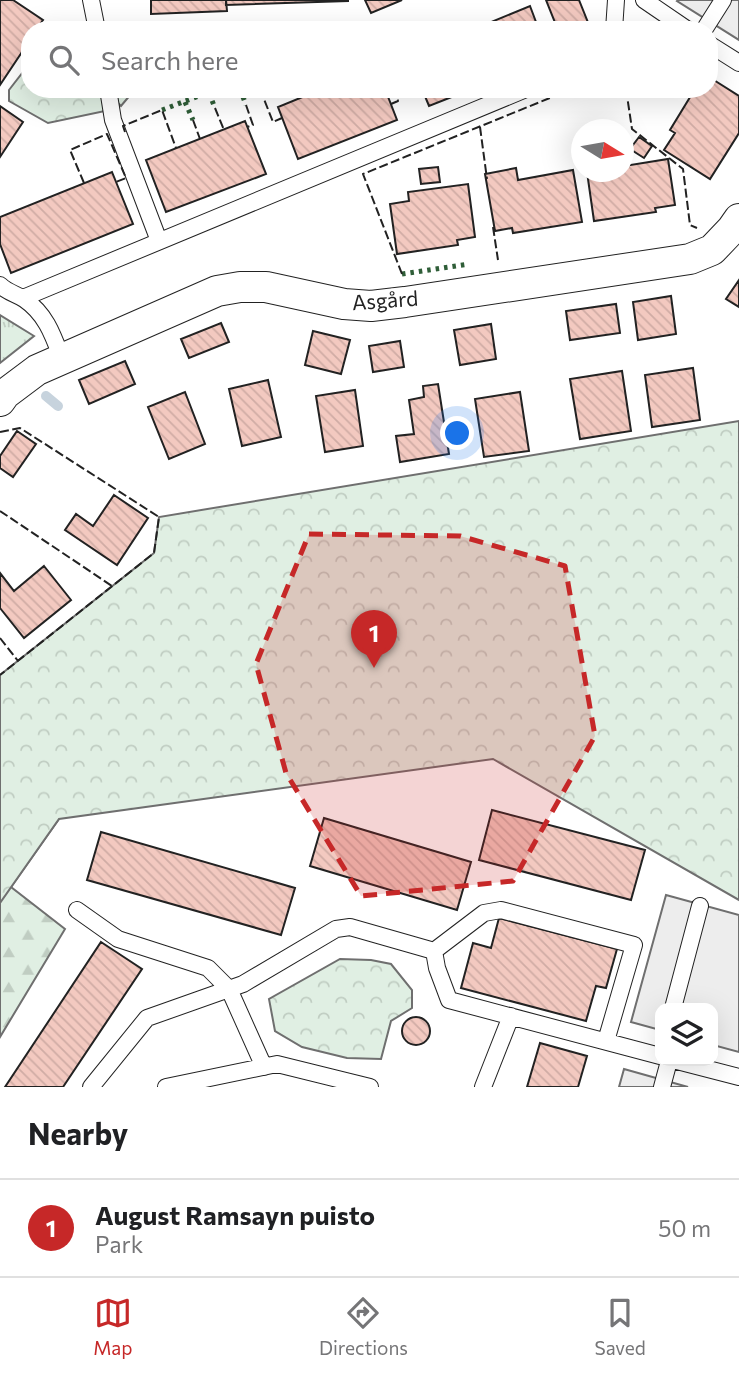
<!DOCTYPE html>
<html lang="en">
<head>
<meta charset="utf-8">
<style>
  body { margin:0; font-family:Commissioner,sans-serif; background:#f2f2f2; color:#202124 }
  .controls { position:absolute; right:21px; bottom:21px; display:grid; overflow:hidden; border-radius:14px; box-shadow:0 7px 28px #0002 }
  .controls button { width:63px; height:63px; display:grid; place-items:center; padding:0; border:0; border-bottom:2px solid #e0e0e0; background:#fff; color:#202124; font:35px sans-serif }
  .compass { position:absolute; left:571px; top:119px; width:63px; height:63px; border-radius:50%; background:#fff; box-shadow:0 7px 28px #0002; rotate:101deg }
  .you { position:absolute; left:458px; top:434px; width:24px; height:24px; margin:-18px; border:5px solid #fff; border-radius:50%; background:#1a73e8; box-shadow:0 0 0 10px #1a73e833 }
  .badge { display:grid; place-items:center; width:46px; height:46px; border-radius:50%; background:#c62828; color:#fff; font-size:23px; font-weight:700 }
  .pin { position:absolute; translate:-50% -58px; filter:drop-shadow(0 2px 4px #0008) }
  .pin::after { content:''; position:absolute; top:37px; width:24px; height:21px; background:inherit; clip-path:polygon(0 0,100% 0,50% 100%) }
  .list { margin:0; padding:0; list-style:none }
  h2 { display:flex; justify-content:space-between; align-items:center; height:91px; margin:0; padding:0 28px; font-size:30px }
  h2 small { font-size:23px; font-weight:400; color:#757577 }
  .list li { display:grid; grid-template-columns:46px 1fr auto; gap:21px; align-items:center; box-sizing:border-box; height:98px; padding:0 28px; border-top:2px solid #e0e0e0 }
  .list b { display:block; font-size:26px; white-space:nowrap }
  .list p { margin:0; font-size:23px; white-space:nowrap; color:#757577 }
  .list em { font-size:23px; font-style:normal; color:#757577 }
  .icon { flex:none; width:38px; height:38px; fill:none; stroke:currentColor; stroke-width:2; stroke-linecap:round; stroke-linejoin:round }
  .map { position:relative; flex:none; width:739px; height:1087px; overflow:hidden }
  .search { position:absolute; background:#fff; box-shadow:0 7px 28px #0002; left:21px; right:21px; top:21px; height:77px; display:flex; align-items:center; gap:18px; box-sizing:border-box; padding:0 24px; border-radius:28px; color:#757577; font-size:26px }
  .sheet { height:189px; background:#fff }
  nav { display:flex; justify-content:space-around; align-items:center; box-sizing:border-box; height:98px; border-top:2px solid #e0e0e0; background:#fff; font-size:19px; color:#757577 }
  nav a { display:grid; justify-items:center; gap:4px }
  nav .on { color:#c62828 }
  .map>svg:first-child { display:block }
  .grass { fill:url(#grass-tufts); stroke:#6f6f6f; stroke-width:2 }
  .forest { fill:url(#forest-firs); stroke:#6f6f6f; stroke-width:2 }
  .park { fill:url(#park-crowns); stroke:#6f6f6f; stroke-width:2 }
  .parking { fill:#ededed; stroke:#6f6f6f; stroke-width:2 }
  .lines { fill:none; stroke-linecap:round; stroke-linejoin:round }
  .stream { stroke:#c7d3dd; stroke-width:10 }
  .building { fill:url(#building-back-hatch); stroke:#222; stroke-width:2 }
  .service-casing { stroke:#222; stroke-width:18 }
  .minor-casing { stroke:#222; stroke-width:32 }
  .service { stroke:#fff; stroke-width:16 }
  .minor { stroke:#fff; stroke-width:30 }
  .hedge { stroke:#2f5e38; stroke-width:5; stroke-dasharray:3.5 5; stroke-linecap:butt }
  .fence { stroke:#222; stroke-width:2; stroke-dasharray:9 3.5; stroke-linecap:butt }
  .marked { fill:#c62828; fill-opacity:0.2; stroke:#c62828; stroke-width:5; stroke-dasharray:14 9; stroke-linejoin:round }
  .labels { text-anchor:middle; stroke-width:5; stroke-linejoin:round; paint-order:stroke }
  .street-label { font-size:21px; fill:#222; stroke:#fff }
</style>
</head>
<body>
<div class="map">
<svg width="739" height="1087" viewBox="0 0 739 1087">
  <defs>
    <pattern id="grass-tufts" width="24" height="20" patternUnits="userSpaceOnUse" patternTransform="scale(1.75)"><rect width="24" height="20" fill="#e0efe3"/><path d="M3 7l-1-3M5 7V3M7 7l1-3M15 17l-1-3M17 17v-4M19 17l1-3" fill="none" stroke="#c0cdc2"/></pattern>
    <pattern id="forest-firs" width="22" height="20" patternUnits="userSpaceOnUse" patternTransform="scale(1.75)"><rect width="22" height="20" fill="#e0efe3"/><path d="M5 1l3.5 6h-7zM16 11l3.5 6h-7z" fill="#c0cdc2"/></pattern>
    <pattern id="park-crowns" width="20" height="18" patternUnits="userSpaceOnUse" patternTransform="scale(1.75)"><rect width="20" height="18" fill="#e0efe3"/><path d="M2 6a3 3 0 1 1 6 0M12 15a3 3 0 1 1 6 0" fill="none" stroke="#c0cdc2"/></pattern>
    <pattern id="building-back-hatch" width="6" height="6" patternUnits="userSpaceOnUse" patternTransform="scale(1.75)"><rect width="6" height="6" fill="#f3c9c0"/><path d="M-1 5l2 2M0 0l6 6M5-1l2 2" fill="none" stroke="#d0aca5"/></pattern>
  </defs>
  <rect width="100%" height="100%" fill="#fff"/>
  <!-- grass -->
  <path class="grass" d="M 0,315 L 34,336 L 0,363 Z"/>
  <!-- forest -->
  <path class="forest" d="M 59,819 L 11,887 L 65,929 L 0,1037 L 0,827 Z"/>
  <!-- park -->
  <path class="park" d="M 30,63 L 30,89 L 101,89 L 105,111 L 48,123 L 9,101 L 9,90 Z
    M 115,89 L 149,89 L 131,94 L 121,106 L 117,102 Z
    M 739,421 L 739,900 L 493,759 L 59,819 L 0,903 L 0,675 L 154,553 L 159,517 Z
    M 340,959 L 371,960 L 391,964 L 412,990 L 412,1008 L 391,1021 L 381,1059 L 347,1058 L 302,1047 L 275,1031 L 269,999 Z"/>
  <!-- parking -->
  <path class="parking" d="M 678,0 L 739,0 L 739,40 L 677,1 Z
    M 666,895 L 739,915 L 739,1052 L 713,1045 L 713,1008 L 660,1008 L 660,1030 L 631,1022 Z
    M 624,1069 L 688,1087 L 619,1087 Z"/>
  <g class="lines">
    <!-- stream -->
    <path class="stream" d="M 46,396 L 58,406"/>
  </g>
  <!-- building -->
  <path class="building" d="M 0,0 L 13,0 L 43,20 L 36,30 L 30,30 L 30,40 L 0,85 Z
    M 151,0 L 226,0 L 227,11 L 151,14 Z
    M 226,0 L 348,0 L 348,1 L 226,5 Z
    M 365,0 L 402,0 L 371,13 Z
    M 546,0 L 579,0 L 591,30 L 558,30 Z
    M 530,6 L 539,30 L 472,30 Z
    M 709,77 L 739,96 L 739,133 L 710,179 L 664,150 L 675,133 L 670,130 L 695,89 L 709,89 Z
    M 322,89 L 385,89 L 397,120 L 298,159 L 278,107 Z
    M 422,89 L 472,89 L 429,106 Z
    M 0,106 L 23,122 L 0,157 Z
    M 245,121 L 266,174 L 166,212 L 146,160 Z
    M 639,137 L 652,146 L 644,158 L 630,149 Z
    M 668,159 L 675,205 L 655,208 L 656,212 L 594,221 L 587,172 L 624,172 L 624,166 Z
    M 438,167 L 440,182 L 421,184 L 419,169 Z
    M 516,168 L 518,180 L 573,170 L 582,222 L 513,233 L 512,228 L 495,231 L 485,174 Z
    M 112,172 L 133,224 L 11,273 L 0,244 L 0,217 Z
    M 468,184 L 475,237 L 457,240 L 458,245 L 397,254 L 390,204 L 409,201 L 408,192 Z
    M 739,280 L 739,307 L 726,299 Z
    M 671,296 L 676,334 L 638,340 L 633,302 Z
    M 616,304 L 620,333 L 570,340 L 566,311 Z
    M 221,323 L 229,342 L 189,358 L 181,339 Z
    M 491,324 L 496,359 L 460,365 L 454,330 Z
    M 313,331 L 350,340 L 341,374 L 305,365 Z
    M 400,341 L 404,367 L 373,372 L 369,346 Z
    M 125,361 L 135,384 L 89,404 L 79,380 Z
    M 693,368 L 700,420 L 652,427 L 645,375 Z
    M 622,371 L 631,431 L 580,439 L 570,379 Z
    M 268,380 L 281,437 L 242,446 L 229,389 Z
    M 438,384 L 449,454 L 400,462 L 396,436 L 414,434 L 409,400 L 424,397 L 423,386 Z
    M 355,390 L 363,446 L 325,452 L 316,396 Z
    M 185,392 L 205,444 L 169,459 L 148,407 Z
    M 520,392 L 529,451 L 484,457 L 475,399 Z
    M 17,431 L 36,444 L 13,477 L 0,468 L 0,456 Z
    M 114,495 L 148,518 L 117,565 L 65,530 L 76,514 L 93,526 Z
    M 44,566 L 71,600 L 24,638 L 0,608 L 0,573 L 14,591 Z
    M 492,810 L 645,850 L 631,900 L 479,860 Z
    M 324,818 L 471,862 L 457,910 L 310,866 Z
    M 101,832 L 295,888 L 281,935 L 87,880 Z
    M 499,918 L 617,949 L 606,988 L 596,986 L 586,1021 L 461,988 L 473,943 L 491,948 Z
    M 101,942 L 142,969 L 63,1087 L 5,1087 Z
    M402 1031a14 14 0 1 1 28 0a14 14 0 1 1-28 0Z
    M 540,1043 L 587,1056 L 578,1087 L 527,1087 Z"/>
  <g class="lines">
    <!-- service casing -->
    <g class="service-casing">
      <path id="service" d="M 91,0 L 97,30
        M 644,0 L 688,30
        M 614,30 L 616,0
        M 704,30 L 723,0
        M 709,44 L 739,63
        M 108,89 L 113,120 L 159,241
        M 0,285 C 7,292 16,294 24,299 C 46,314 53,335 62,359
        M 23,298 L 526,89
        M 77,910 L 118,939 L 208,968 L 229,989 L 264,1067
        M 434,951 L 484,913 L 501,910 L 634,945 L 606,1041
        M 673,1008 L 700,906
        M 677,1061 L 739,1077
        M 91,1087 L 147,1018 L 243,984 L 336,929 L 350,927 L 434,951 L 437,968 L 449,1000 L 660,1056
        M 166,1087 L 277,1064 L 370,1087
        M 483,1087 L 511,1016
        M 662,1087 L 669,1061"/>
    </g>
    <!-- minor casing -->
    <g class="minor-casing">
      <path id="minor" d="M 0,401 L 5,394 L 37,370 L 217,291 L 240,287 L 266,287 L 344,304 L 371,306 L 405,302 L 690,259 L 712,250 L 732,229 L 739,219"/>
    </g>
    <!-- service -->
    <use href="#service" class="service"/>
    <!-- minor -->
    <use href="#minor" class="minor"/>
    <!-- hedge -->
    <path class="hedge" d="M 240,89 L 246,105
      M 209,93 L 215,108
      M 185,102 L 193,120
      M 162,110 L 217,89
      M 402,274 L 469,264"/>
    <!-- fence -->
    <path class="fence" d="M 260,89 L 273,122 L 282,118
      M 296,89 L 300,98
      M 626,89 L 632,129 L 683,169 L 690,225 L 697,228
      M 391,104 L 398,101 L 394,89
      M 246,105 L 253,125 L 247,127
      M 215,108 L 224,130
      M 193,120 L 200,139
      M 480,127 L 487,179
      M 125,132 L 123,126 L 162,110 L 176,148
      M 84,183 L 70,150 L 107,134 L 126,178 L 116,182
      M 493,227 L 498,260
      M 402,274 L 363,174 L 572,89
      M 0,432 L 20,428 L 159,517 L 154,553 L 0,675
      M 0,511 L 112,586
      M 0,638 L 18,661"/>
  </g>
  <!-- marked area -->
  <path class="marked" d="M 309,534 L 460,536 L 565,566 L 595,736 L 513,881 L 361,896 L 286,773 L 256,664 Z"/>
  <g class="labels">
    <!-- street labels -->
    <g class="street-label">
      <text transform="translate(385 301) rotate(-4)" y="7">Asgård</text>
    </g>
  </g>
</svg>
<div class="controls">
<button><svg class="icon" aria-label="layers" viewBox="0 0 24 24"><path d="M12 4l9 5-9 5-9-5zM3 14l9 5 9-5"/></svg></button>
</div>
<svg class="compass" viewBox="-18 -18 36 36"><path d="M0-13l5 13h-10z" fill="#e53935"/><path d="M0 13l5-13h-10z" fill="#757577"/></svg>
<div class="you"></div>
<div class="pin badge" style="left:374px;top:668px">1</div>
<div class="search"><svg class="icon" aria-label="search" viewBox="0 0 24 24"><circle cx="10" cy="10" r="6"/><path d="M15 15l6 6"/></svg>Search here</div>
</div>
<section class="sheet">
<h2>Nearby<small></small></h2>
<ul class="list">
<li><span class="badge">1</span><div><b>August Ramsayn puisto</b><p>Park</p></div><em>50 m</em></li>
</ul>
</section>
<nav>
<a class="on"><svg class="icon" aria-label="map" viewBox="0 0 24 24"><path d="M3 6l6-2 6 2 6-2v14l-6 2-6-2-6 2zM9 4v14M15 6v14"/></svg>Map</a>
<a><svg class="icon" aria-label="directions" viewBox="0 0 24 24"><path d="M12 3l9 9-9 9-9-9zM9 14v-3h6M13 9l2 2-2 2"/></svg>Directions</a>
<a><svg class="icon" aria-label="saved" viewBox="0 0 24 24"><path d="M7 4h10v16l-5-4-5 4z"/></svg>Saved</a>
</nav>
</body>
</html>
